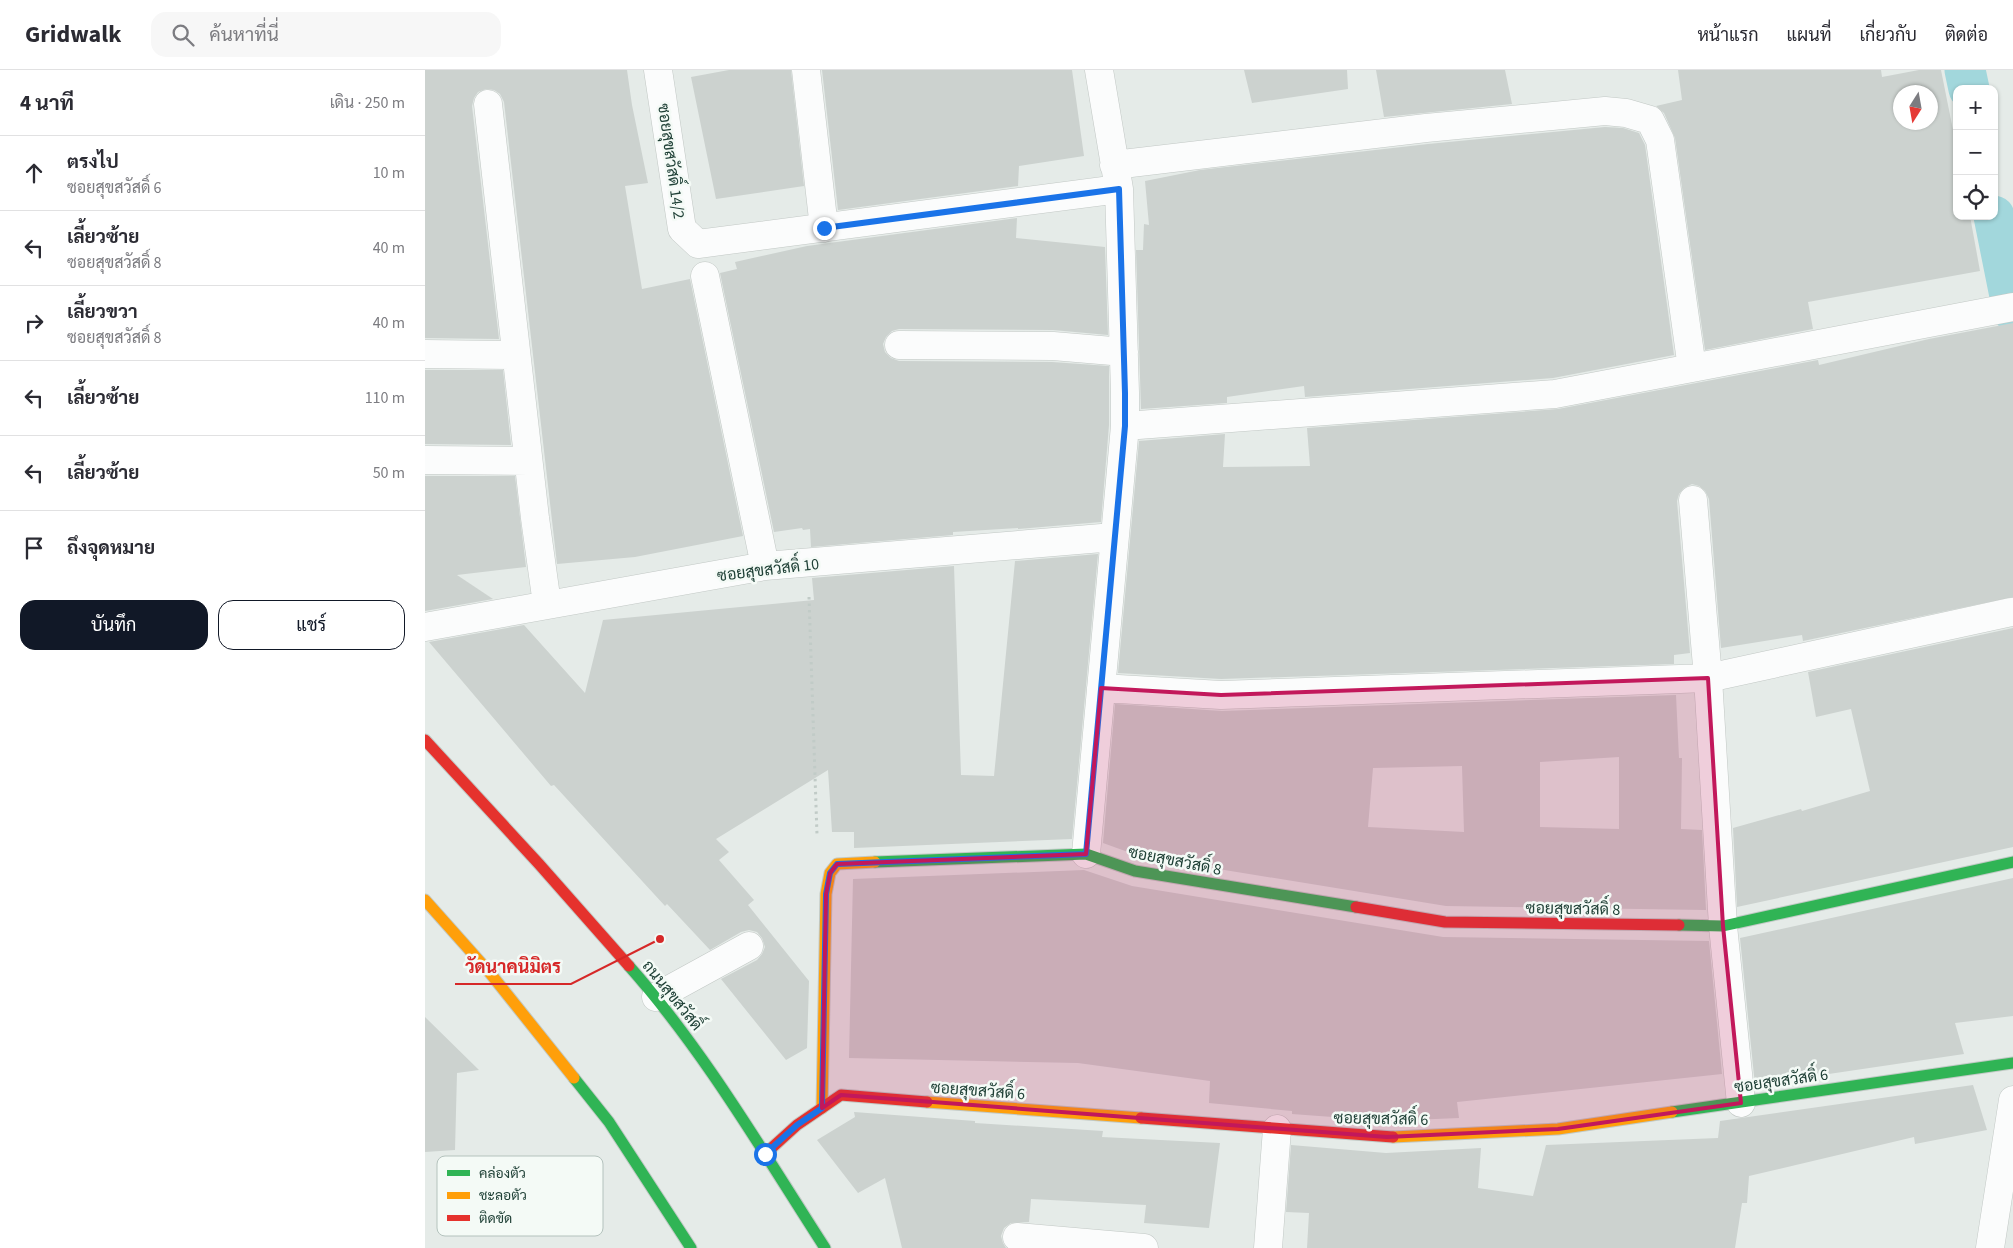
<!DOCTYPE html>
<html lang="th">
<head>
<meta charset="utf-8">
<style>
  body { margin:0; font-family:"Source Sans 3",Sarabun,sans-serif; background:#f7f7f7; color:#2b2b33 }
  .controls { position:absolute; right:15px; top:15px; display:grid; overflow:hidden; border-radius:10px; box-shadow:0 1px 4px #0004 }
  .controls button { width:45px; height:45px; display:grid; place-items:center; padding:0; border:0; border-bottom:1px solid #e1e1e2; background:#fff; color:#2b2b33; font:25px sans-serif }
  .compass { position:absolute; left:1468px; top:15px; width:45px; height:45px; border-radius:50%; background:#fff; box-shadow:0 1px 4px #0004; rotate:191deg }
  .stop { position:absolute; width:15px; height:15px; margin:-11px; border:4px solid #1a73e8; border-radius:50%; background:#fff }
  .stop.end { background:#1a73e8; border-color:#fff; box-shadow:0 1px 5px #0008 }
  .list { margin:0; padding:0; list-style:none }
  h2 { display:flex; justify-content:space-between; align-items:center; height:65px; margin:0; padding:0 20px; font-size:21px }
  h2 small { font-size:16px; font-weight:400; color:#7c7c81 }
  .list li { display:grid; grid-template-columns:32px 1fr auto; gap:15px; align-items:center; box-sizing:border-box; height:75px; padding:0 20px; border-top:1px solid #e1e1e2 }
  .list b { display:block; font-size:19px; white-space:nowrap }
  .list p { margin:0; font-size:16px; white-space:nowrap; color:#7c7c81 }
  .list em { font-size:16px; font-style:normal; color:#7c7c81 }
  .actions { display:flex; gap:10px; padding:15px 20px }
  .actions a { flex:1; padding:11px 0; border:1px solid #111827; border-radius:15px; text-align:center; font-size:18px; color:#111827 }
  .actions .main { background:#111827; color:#fff }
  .icon { flex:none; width:28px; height:28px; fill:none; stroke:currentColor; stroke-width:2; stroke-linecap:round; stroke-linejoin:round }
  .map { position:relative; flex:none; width:1588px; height:1178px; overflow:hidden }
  header { display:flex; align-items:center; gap:30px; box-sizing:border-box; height:70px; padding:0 25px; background:#fff; border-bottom:1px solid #e1e1e2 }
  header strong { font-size:24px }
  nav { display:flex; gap:28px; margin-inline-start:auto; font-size:18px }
  .search { width:350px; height:45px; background:#f7f7f7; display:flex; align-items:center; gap:12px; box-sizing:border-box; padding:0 18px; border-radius:15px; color:#7c7c81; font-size:19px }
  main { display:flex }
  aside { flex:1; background:#fff }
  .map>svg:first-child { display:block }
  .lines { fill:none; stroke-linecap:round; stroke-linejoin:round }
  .canal { stroke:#a2d7dc; stroke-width:41 }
  .building { fill:#ccd2cf; fill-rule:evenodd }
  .street-casing { stroke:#c2c8c5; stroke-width:29 }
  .fast-casing { stroke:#c1c9c5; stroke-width:13 }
  .slow-casing { stroke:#c1c9c5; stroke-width:13 }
  .jam-casing { stroke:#c1c9c5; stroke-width:13 }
  .path { stroke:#c1cbc7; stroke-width:3; stroke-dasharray:2.5 4; stroke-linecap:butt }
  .street { stroke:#fbfcfc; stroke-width:28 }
  .fast { stroke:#30b455; stroke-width:11 }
  .slow { stroke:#ff9f0a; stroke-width:11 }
  .jam { stroke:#e5322d; stroke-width:11 }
  .route { stroke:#1a73e8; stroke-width:6 }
  .marked { fill:#c2185b; fill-opacity:0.2; stroke:#c2185b; stroke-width:4; stroke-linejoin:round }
  .labels { text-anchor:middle; stroke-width:5; stroke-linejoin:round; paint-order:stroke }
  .street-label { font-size:16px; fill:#204137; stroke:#f4faf6 }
  .key { fill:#f4faf6; stroke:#b4c2bd; stroke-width:1 }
  .key-label { font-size:14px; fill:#204137 }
  .leader { fill:none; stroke:#d62828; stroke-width:2 }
  .callout-dot { fill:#d62828; stroke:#f4faf6; stroke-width:2 }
  .callout-label { font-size:18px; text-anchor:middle; font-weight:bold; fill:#d62828; stroke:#f4faf6; stroke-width:5; stroke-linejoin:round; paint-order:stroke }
</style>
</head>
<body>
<header>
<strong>Gridwalk</strong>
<div class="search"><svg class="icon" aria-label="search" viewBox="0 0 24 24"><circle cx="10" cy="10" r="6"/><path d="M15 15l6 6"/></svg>ค้นหาที่นี่</div>
<nav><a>หน้าแรก</a><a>แผนที่</a><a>เกี่ยวกับ</a><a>ติดต่อ</a></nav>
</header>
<main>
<aside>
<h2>4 นาที<small>เดิน · 250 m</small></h2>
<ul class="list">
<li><svg class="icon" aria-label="ahead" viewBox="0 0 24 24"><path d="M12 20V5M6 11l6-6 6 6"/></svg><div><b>ตรงไป</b><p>ซอยสุขสวัสดิ์ 6</p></div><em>10 m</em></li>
<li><svg class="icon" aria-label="left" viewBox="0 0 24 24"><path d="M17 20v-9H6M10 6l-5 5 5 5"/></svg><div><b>เลี้ยวซ้าย</b><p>ซอยสุขสวัสดิ์ 8</p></div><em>40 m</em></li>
<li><svg class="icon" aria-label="right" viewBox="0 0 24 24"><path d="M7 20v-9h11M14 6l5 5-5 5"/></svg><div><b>เลี้ยวขวา</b><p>ซอยสุขสวัสดิ์ 8</p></div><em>40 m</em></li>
<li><svg class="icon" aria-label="left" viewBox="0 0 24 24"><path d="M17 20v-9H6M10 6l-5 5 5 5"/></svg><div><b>เลี้ยวซ้าย</b></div><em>110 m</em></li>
<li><svg class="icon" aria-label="left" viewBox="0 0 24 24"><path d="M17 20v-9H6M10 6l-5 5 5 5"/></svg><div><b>เลี้ยวซ้าย</b></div><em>50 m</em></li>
<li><svg class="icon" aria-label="arrive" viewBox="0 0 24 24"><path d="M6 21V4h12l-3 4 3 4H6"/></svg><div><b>ถึงจุดหมาย</b></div></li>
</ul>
<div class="actions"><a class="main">บันทึก</a><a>แชร์</a></div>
</aside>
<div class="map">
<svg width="1588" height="1178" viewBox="0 0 1588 1178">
  <rect width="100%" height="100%" fill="#e5ebe8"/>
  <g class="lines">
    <!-- canal -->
    <path class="canal" d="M 1540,0 L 1544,19
      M 1569,146 L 1588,241"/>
  </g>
  <!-- building -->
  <path class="building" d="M 0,0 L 202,0 L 207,35 L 223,113 L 200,116 L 217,219 L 265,209 L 318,466 L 210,487 L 132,494 L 79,32 L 75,24 L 69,20 L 61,19 L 53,22 L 49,28 L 47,36 L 74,269 L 0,268 Z
    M 304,0 L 366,0 L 379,116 L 291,129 L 266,7 Z
    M 397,0 L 647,0 L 659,86 L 594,96 L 593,116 L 413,140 Z
    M 819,0 L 922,0 L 923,19 L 827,33 Z
    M 951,0 L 1080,0 L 1087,34 L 959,47 Z
    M 1253,0 L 1456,0 L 1457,7 L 1494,0 L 1516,0 L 1532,80 L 1532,146 L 1545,146 L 1555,201 L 1383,232 L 1388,259 L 1280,280 L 1250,68 L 1239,43 L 1231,36 L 1257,30 ZM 1476,22 L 1506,22 L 1506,52 L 1476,52 Z
    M 1180,57 L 1198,58 L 1214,63 L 1220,75 L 1249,285 L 1128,308 L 880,327 L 879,316 L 802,327 L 802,333 L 716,339 L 711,180 L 718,180 L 719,154 L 724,155 L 720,111 L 775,100 L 1003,74 Z
    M 592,148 L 591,168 L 680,177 L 683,265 L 628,260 L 474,259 L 467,261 L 461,267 L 458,274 L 460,282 L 466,288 L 474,291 L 627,292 L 684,296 L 684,355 L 676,452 L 593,459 L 593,458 L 528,462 L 528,465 L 386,477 L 385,459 L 378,460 L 377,458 L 349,462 L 295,203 L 312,199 L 310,192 L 382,176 Z
    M 1588,253 L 1588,527 L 1378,571 L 1377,565 L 1296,578 L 1284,429 L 1280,421 L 1274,416 L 1267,414 L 1259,418 L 1254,424 L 1252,431 L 1265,583 L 1249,585 L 1249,594 L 796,609 L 693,603 L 714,371 L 800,364 L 798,397 L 885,396 L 882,358 L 1133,339 L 1393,290 L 1394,295 L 1504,269 Z
    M 0,300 L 78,300 L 86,375 L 0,374 Z
    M 0,406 L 90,406 L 101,497 L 32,505 L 68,529 L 0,541 Z
    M 673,484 L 647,769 L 429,778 L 429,762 L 407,762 L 403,700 L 291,769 L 304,782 L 294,790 L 329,830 L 323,835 L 384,911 L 382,978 L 361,990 L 296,909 L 332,890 L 337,884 L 340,877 L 337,868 L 332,862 L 324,860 L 316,862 L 285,880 L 242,834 L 240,836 L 129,715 L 126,716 L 4,572 L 99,555 L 160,623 L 178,550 L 389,530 L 387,508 L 529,496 L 536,705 L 569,706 L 590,491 Z
    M 1588,558 L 1588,777 L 1312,837 L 1308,758 L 1376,739 L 1377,741 L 1445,721 L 1426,639 L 1391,647 L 1383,602 Z
    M 1251,625 L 1254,688 L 1257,688 L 1256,759 L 1277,760 L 1281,840 L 1021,836 L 714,786 L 678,773 L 690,634 L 797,641 ZM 1194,687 L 1194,759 L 1115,757 L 1115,692 ZM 1037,696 L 1039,762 L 943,757 L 948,698 Z
    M 659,800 L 707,816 L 1018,867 L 1284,871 L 1297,1004 L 1032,1032 L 1034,1048 L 962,1051 L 867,1044 L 867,1041 L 784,1033 L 785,1011 L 653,993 L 424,988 L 428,809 Z
    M 1588,808 L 1588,946 L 1530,953 L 1539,984 L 1330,1015 L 1315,868 Z
    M 0,947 L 54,1000 L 32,1003 L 30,1080 L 0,1082 Z
    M 1548,1015 L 1562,1060 L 1490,1074 L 1489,1067 L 1324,1106 L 1322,1133 L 1317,1133 L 1310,1178 L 882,1178 L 884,1143 L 861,1142 L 866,1075 L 961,1083 L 1056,1078 L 1053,1118 L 1108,1126 L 1121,1075 L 1293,1068 L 1295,1051 Z
    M 429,1042 L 550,1051 L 550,1053 L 678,1061 L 677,1067 L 795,1073 L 784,1158 L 719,1153 L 721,1135 L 606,1129 L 604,1152 L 586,1153 L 579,1158 L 576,1166 L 578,1173 L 581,1178 L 477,1178 L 460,1108 L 433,1123 L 392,1070 L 430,1047 Z"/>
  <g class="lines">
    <!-- street casing -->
    <g class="street-casing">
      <path id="street" d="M 233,0 L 257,159 L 273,174 L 694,119
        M 381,0 L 399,158
        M 63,34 L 110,448 L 122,534
        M 689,95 L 1001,58 L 1180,41 L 1201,43 L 1225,50 L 1235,70 L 1267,298
        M 280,206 L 340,496
        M 474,275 L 628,276 L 699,282
        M 0,284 L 91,285
        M 700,356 L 1130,324 L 1588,237
        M 0,390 L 103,391
        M 1268,430 L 1283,608 L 1298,856 L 1316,1033
        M 0,557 L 340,496 L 689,467
        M 676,618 L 796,625 L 1283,608 L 1586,542
        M 661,784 L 700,356 L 700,323 L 694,119 L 674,0
        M 231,927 L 324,876
        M 592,1167 L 719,1178
        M 843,1178 L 852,1059
        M 1565,1178 L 1588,1030"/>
    </g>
    <!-- fast casing -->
    <g class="fast-casing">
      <path id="fast" d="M 450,792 L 661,784 L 710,801 L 931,837
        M 1254,855 L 1298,856 L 1588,792
        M 204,896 C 280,982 338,1082 400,1178
        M 149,1008 L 184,1052 L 266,1178
        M 1247,1042 L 1588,993"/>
    </g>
    <!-- slow casing -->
    <g class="slow-casing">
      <path id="slow" d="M 0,830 L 65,903 L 149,1008
        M 502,1032 L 716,1048
        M 397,1038 L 401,824 L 405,803 L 412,794 L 450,792
        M 968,1067 L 1133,1059 L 1247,1042"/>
    </g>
    <!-- jam casing -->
    <g class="jam-casing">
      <path id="jam" d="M 0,670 L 114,794 L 204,896
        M 931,837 L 1020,852 L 1254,855
        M 716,1048 L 968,1067
        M 340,1084 L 372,1055 L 416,1025 L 502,1032"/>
    </g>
    <!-- path -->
    <path class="path" d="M 384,527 L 392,765"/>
    <!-- street -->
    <use href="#street" class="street"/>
    <!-- fast -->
    <use href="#fast" class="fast"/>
    <!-- slow -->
    <use href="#slow" class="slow"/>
    <!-- jam -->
    <use href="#jam" class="jam"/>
  </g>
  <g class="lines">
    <!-- route -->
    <path class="route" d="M 340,1084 L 372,1055 L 397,1038 L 401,824 L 405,803 L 412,794 L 661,784 L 700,356 L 700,323 L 694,119 L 399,158"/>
  </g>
  <!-- marked area -->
  <path class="marked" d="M 1283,608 L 1298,856 L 1316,1033 L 1133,1059 L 962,1067 L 416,1025 L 397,1038 L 401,824 L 405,803 L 412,794 L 661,784 L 676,618 L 796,625 Z"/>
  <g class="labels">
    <!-- street labels -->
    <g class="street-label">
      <text transform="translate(247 91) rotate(82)" y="6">ซอยสุขสวัสดิ์ 14/2</text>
      <text transform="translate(343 499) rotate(-7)" y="6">ซอยสุขสวัสดิ์ 10</text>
      <text transform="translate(750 790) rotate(11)" y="6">ซอยสุขสวัสดิ์ 8</text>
      <text transform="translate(1148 838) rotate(1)" y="6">ซอยสุขสวัสดิ์ 8</text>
      <text transform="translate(248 925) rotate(51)" y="6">ถนนสุขสวัสดิ์</text>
      <text transform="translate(1356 1010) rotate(-8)" y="6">ซอยสุขสวัสดิ์ 6</text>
      <text transform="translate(553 1020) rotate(4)" y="6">ซอยสุขสวัสดิ์ 6</text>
      <text transform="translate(956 1048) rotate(1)" y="6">ซอยสุขสวัสดิ์ 6</text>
    </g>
  </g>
  <!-- legend -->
  <rect x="12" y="1086" width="166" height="80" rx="8" class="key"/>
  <rect x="22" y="1100" width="23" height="6" fill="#30b455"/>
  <rect x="22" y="1122" width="23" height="7" fill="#ff9f0a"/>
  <rect x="22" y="1145" width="23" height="6" fill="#e5322d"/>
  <g class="key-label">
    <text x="54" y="1108">คล่องตัว</text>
    <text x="54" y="1130">ชะลอตัว</text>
    <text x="54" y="1153">ติดขัด</text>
  </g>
  <!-- callouts -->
  <path class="leader" d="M235 869L146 914H30"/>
  <circle class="callout-dot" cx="235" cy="869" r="5"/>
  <g class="callout-label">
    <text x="88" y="903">วัดนาคนิมิตร</text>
  </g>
</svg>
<div class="controls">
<button>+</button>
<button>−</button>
<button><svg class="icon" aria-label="locate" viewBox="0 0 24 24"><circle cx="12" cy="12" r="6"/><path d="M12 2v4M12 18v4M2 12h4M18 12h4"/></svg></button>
</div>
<svg class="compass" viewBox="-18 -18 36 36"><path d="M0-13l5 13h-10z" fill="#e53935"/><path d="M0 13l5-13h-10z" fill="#7c7c81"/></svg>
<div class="stop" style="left:340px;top:1084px"></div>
<div class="stop end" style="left:399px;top:158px"></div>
</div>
</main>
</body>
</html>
